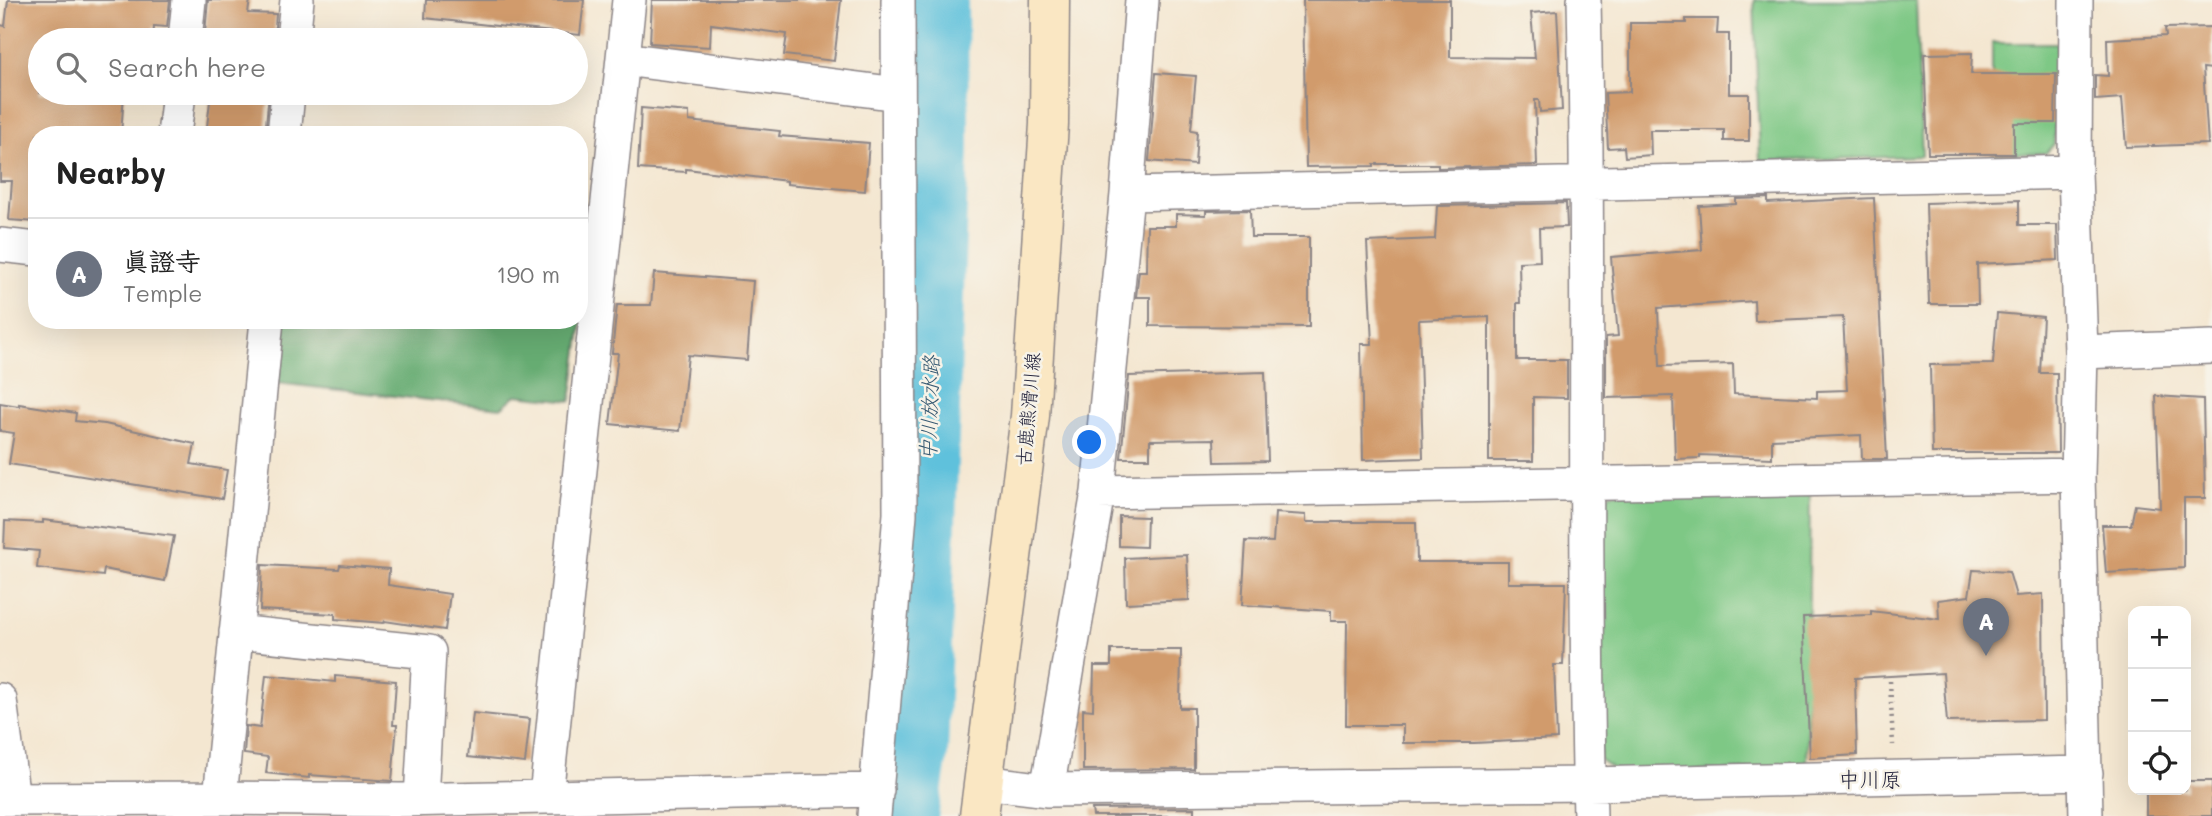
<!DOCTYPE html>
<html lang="en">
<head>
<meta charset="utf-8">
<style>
  body { margin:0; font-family:Mali,"Klee One",sans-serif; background:#f6f6f6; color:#222 }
  .controls { position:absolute; right:21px; bottom:21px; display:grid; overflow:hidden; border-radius:14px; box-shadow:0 7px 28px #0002 }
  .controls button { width:63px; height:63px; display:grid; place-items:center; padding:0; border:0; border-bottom:2px solid #e0e0e0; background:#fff; color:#222; font:35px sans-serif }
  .you { position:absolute; left:1090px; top:443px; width:24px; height:24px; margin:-18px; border:5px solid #fff; border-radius:50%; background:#1a73e8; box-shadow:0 0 0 10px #1a73e833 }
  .badge { display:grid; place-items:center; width:46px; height:46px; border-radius:50%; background:#ea580c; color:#fff; font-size:23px; font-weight:700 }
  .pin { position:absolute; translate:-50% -58px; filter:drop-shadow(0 2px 4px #0008) }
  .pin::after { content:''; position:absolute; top:37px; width:24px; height:21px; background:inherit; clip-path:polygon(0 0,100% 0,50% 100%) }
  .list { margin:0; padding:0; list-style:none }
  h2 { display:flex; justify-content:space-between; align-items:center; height:91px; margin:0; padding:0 28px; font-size:30px }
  h2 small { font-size:23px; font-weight:400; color:#767676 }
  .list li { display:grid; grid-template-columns:46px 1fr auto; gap:21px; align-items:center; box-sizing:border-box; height:112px; padding:0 28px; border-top:2px solid #e0e0e0 }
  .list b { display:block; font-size:26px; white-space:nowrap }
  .list p { margin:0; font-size:23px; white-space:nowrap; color:#767676 }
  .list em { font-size:23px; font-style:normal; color:#767676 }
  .icon { flex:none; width:38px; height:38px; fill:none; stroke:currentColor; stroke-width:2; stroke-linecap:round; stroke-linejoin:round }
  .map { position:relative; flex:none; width:2212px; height:816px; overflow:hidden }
  .search { position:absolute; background:#fff; box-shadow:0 7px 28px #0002; left:28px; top:28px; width:560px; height:77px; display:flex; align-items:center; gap:18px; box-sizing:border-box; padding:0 24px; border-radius:38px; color:#767676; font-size:26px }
  .panel { position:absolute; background:#fff; box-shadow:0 7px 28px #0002; left:28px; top:126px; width:560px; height:203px; border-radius:28px }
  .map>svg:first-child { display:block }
  .green { fill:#7ec885; stroke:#507560; stroke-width:2 }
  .forest { fill:#66ac72; stroke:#446756; stroke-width:2 }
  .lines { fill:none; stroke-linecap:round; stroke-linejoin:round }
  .river { stroke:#5ec1dc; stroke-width:60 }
  .building { fill:#d19b6c; fill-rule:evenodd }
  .minor-casing { stroke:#8b8486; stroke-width:36 }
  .secondary-casing { stroke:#8b8486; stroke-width:41 }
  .path { stroke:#8b8486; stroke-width:4.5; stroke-dasharray:2 5; stroke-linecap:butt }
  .minor { stroke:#fff; stroke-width:33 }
  .secondary { stroke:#fae7c3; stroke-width:38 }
  .labels { text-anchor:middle; stroke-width:5; stroke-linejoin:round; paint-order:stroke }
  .street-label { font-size:19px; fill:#22223b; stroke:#f7f3e8 }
  .water-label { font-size:21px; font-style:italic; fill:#375a73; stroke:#f7f3e8 }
  .neighbourhood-label { font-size:21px; fill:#22223b; stroke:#f7f3e8 }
</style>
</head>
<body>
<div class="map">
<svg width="2212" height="816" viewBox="0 0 2212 816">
  <rect width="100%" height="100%" fill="#f7f3e8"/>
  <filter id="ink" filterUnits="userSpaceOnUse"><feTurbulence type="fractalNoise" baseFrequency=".0143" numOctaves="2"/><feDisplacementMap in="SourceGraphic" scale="14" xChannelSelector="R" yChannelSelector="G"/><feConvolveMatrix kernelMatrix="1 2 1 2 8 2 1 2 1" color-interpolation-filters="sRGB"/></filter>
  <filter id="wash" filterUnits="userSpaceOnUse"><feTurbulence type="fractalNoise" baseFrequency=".00686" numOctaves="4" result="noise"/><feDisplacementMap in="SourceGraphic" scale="28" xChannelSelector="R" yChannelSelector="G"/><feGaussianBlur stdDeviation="1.57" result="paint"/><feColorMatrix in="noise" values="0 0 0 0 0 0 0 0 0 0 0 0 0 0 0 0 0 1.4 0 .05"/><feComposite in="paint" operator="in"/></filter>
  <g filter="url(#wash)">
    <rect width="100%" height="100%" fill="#f4e7d1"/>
    <!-- green -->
    <path class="green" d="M 1754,0 L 1916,0 L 1922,156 L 1760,161 Z
      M 1992,43 L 2057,43 L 2054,144 L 2046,153 L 1992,155 Z
      M 1810,490 L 1807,770 L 1618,772 L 1600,760 L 1597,506 L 1611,493 Z"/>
    <!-- forest -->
    <path class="forest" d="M 579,314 L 583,314 L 571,401 L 516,395 L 501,408 L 277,383 L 283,320 L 579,320 Z"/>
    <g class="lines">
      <!-- river -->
      <path class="river" d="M 908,816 L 918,752 L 939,146 L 938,0"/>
    </g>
    <g id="blocks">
      <!-- building -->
      <path class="building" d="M 8,0 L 170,0 L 167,27 L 154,26 L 153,40 L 40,40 L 40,93 L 124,93 L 121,135 L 37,135 L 37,222 L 9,220 L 12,181 L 0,181 L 0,25 L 5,26 Z
        M 208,0 L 250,0 L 248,13 L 276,14 L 274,38 L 233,37 L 205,33 Z
        M 426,0 L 584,0 L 580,35 L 425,18 Z
        M 652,0 L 841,0 L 834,61 L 784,55 L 787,34 L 711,24 L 710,47 L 650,43 Z
        M 1303,0 L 1450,0 L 1450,57 L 1535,58 L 1531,13 L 1557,11 L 1562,110 L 1540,112 L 1539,100 L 1535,100 L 1537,165 L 1438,168 L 1438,164 L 1374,164 L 1374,166 L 1306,167 Z
        M 1686,19 L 1718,19 L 1717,34 L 1729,34 L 1729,94 L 1749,94 L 1749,141 L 1724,141 L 1724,130 L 1650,130 L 1651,155 L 1625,157 L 1624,147 L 1608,148 L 1605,93 L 1630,92 L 1630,23 L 1686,23 Z
        M 2212,27 L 2212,69 L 2203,68 L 2208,144 L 2126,147 L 2122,98 L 2095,100 L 2095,75 L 2108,76 L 2107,39 L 2166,36 L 2165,28 Z
        M 1972,53 L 1971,74 L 2056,74 L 2055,123 L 2014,123 L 2014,154 L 1928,154 L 1924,54 Z
        M 1156,73 L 1196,76 L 1191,130 L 1197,131 L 1195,165 L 1149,161 Z
        M 211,93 L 269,93 L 265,135 L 206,135 Z
        M 641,108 L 689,112 L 689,121 L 780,131 L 779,136 L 869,143 L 865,191 L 787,184 L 787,181 L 686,169 L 686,172 L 638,169 Z
        M 1768,198 L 1768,203 L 1874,198 L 1887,459 L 1862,459 L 1861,435 L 1772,439 L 1772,458 L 1700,455 L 1700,458 L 1675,459 L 1673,396 L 1606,398 L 1606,337 L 1618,336 L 1611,257 L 1702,250 L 1699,206 L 1736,204 L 1736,199 ZM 1754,301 L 1755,321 L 1843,317 L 1847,390 L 1817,391 L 1817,398 L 1734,394 L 1733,364 L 1660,366 L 1658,308 Z
        M 2019,200 L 2019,225 L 2057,225 L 2058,260 L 1977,264 L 1978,304 L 1929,304 L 1926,203 Z
        M 1566,203 L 1567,227 L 1539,228 L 1540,261 L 1519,262 L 1520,303 L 1517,303 L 1517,360 L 1567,360 L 1567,398 L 1533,397 L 1533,461 L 1489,461 L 1489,317 L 1419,320 L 1423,458 L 1363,460 L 1361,344 L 1372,344 L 1367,242 L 1435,239 L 1437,206 Z
        M 1250,210 L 1251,237 L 1309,237 L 1309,327 L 1150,326 L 1150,297 L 1136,297 L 1139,271 L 1146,271 L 1147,226 L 1176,226 L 1176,214 L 1206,215 L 1206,211 Z
        M 654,273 L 753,281 L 747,360 L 688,355 L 680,431 L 610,424 L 618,353 L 612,353 L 617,305 L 651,305 Z
        M 1997,313 L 2043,317 L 2040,373 L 2057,373 L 2058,453 L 1932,453 L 1930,365 L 1993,364 Z
        M 1265,372 L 1268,461 L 1215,462 L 1214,439 L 1150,440 L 1150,458 L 1121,458 L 1129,376 Z
        M 2156,396 L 2203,399 L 2205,498 L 2184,498 L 2184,568 L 2106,573 L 2102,525 L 2131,525 L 2135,505 L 2160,508 Z
        M 0,403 L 19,406 L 19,404 L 76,413 L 75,421 L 105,424 L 195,444 L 191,464 L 227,470 L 222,499 L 9,464 L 14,433 L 0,431 Z
        M 1275,513 L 1306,515 L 1306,522 L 1416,522 L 1417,562 L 1508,562 L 1508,583 L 1566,583 L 1563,665 L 1554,665 L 1557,739 L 1474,743 L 1403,743 L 1403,725 L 1346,725 L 1347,621 L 1331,621 L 1331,611 L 1242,605 L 1246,541 L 1273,542 Z
        M 1119,516 L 1147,517 L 1146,547 L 1119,546 Z
        M 43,520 L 174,536 L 165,581 L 104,569 L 103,576 L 37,568 L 39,551 L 4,548 L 5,521 L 43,523 Z
        M 1187,555 L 1189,600 L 1126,603 L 1125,558 Z
        M 262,565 L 339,569 L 340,565 L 389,569 L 388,585 L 450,594 L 445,630 L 385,621 L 384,623 L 335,619 L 335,614 L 260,610 Z
        M 1973,570 L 2009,572 L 2016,596 L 2043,594 L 2044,720 L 1947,722 L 1943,673 L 1855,678 L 1857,755 L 1810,758 L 1803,617 L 1871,615 L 1871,611 L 1939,619 L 1938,600 L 1969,596 Z
        M 1111,650 L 1181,650 L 1180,708 L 1194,708 L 1194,769 L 1083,770 L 1083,709 L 1093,710 L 1094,666 L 1111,666 Z
        M 266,675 L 335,682 L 335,676 L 396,681 L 393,725 L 397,725 L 392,781 L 309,775 L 309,778 L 266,773 L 268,757 L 244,754 L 246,726 L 260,728 Z
        M 473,713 L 530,719 L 525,763 L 468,757 Z
        M 2186,781 L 2212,781 L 2212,816 L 2146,816 L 2146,790 L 2186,790 Z
        M 1194,808 L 1194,816 L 1093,816 L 1092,809 Z"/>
    </g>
  </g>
  <g filter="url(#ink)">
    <use href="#blocks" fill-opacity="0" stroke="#8b8486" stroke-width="2"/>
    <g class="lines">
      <!-- minor casing -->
      <g class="minor-casing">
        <path id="minor" d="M 1584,0 C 1590,272 1583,544 1590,816
          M 2076,0 L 2075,172 L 2081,352 L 2078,475 L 2086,816
          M 185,40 L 189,0
          M 293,40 L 297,0
          M 623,59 L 898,94
          M 174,135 L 179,93
          M 284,135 L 288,93
          M 1127,194 L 2075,172
          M 0,245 L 37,249
          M 2081,352 L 2212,347
          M 1098,492 L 2078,475
          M 236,632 L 429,652 L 421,799
          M 0,700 L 13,799
          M 984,782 L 1047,790 L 1589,784 L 2086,773
          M 1047,790 L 1098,492 L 1127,194 L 1142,0
          M 546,796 L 629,0
          M 220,798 L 267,320
          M 0,799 L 220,798 L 399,800 L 877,790
          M 874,816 L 900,514 L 898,0"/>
      </g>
      <!-- secondary casing -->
      <g class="secondary-casing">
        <path id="secondary" d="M 979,816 L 1030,416 L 1049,124 L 1050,0"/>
      </g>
      <!-- path -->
      <path class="path" d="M 1890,681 L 1893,745"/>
      <!-- minor -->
      <use href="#minor" class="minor"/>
      <!-- secondary -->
      <use href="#secondary" class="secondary"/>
    </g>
  </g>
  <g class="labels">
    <!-- street labels -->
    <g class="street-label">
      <text transform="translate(1028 409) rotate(-85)" y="7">古鹿熊滑川線</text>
    </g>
    <!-- water labels -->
    <g class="water-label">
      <text transform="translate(930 408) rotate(-88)" y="7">中川放水路</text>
    </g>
    <!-- neighbourhood labels -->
    <g class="neighbourhood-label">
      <text x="1870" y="787">中川原</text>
    </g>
  </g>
</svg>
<div class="controls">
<button>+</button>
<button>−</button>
<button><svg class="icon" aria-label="locate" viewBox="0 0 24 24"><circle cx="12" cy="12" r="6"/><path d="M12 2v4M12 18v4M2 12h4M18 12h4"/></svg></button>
</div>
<div class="you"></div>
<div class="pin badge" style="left:1986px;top:656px;background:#6b7280">A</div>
<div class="search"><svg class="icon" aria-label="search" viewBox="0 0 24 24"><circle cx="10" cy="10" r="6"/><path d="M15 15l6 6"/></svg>Search here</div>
<section class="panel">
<h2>Nearby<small></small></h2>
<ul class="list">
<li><span class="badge" style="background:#6b7280">A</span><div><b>眞證寺</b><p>Temple</p></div><em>190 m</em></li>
</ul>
</section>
</div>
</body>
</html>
